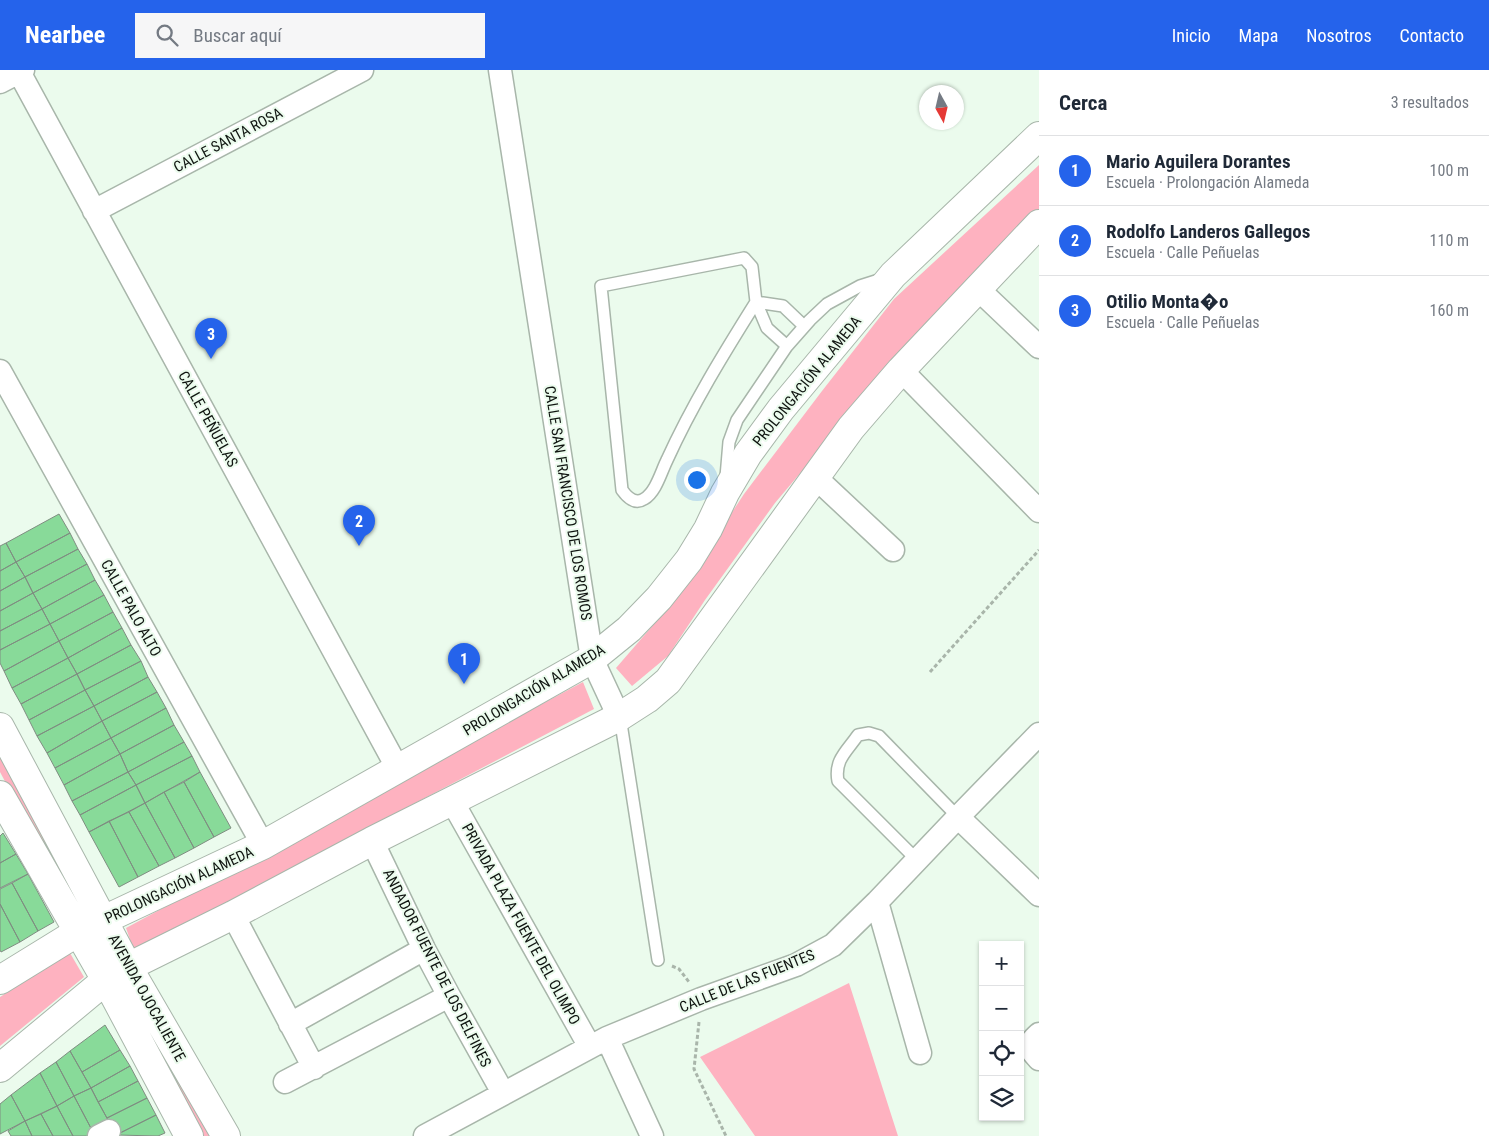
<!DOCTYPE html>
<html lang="es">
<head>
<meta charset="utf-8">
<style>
  body { margin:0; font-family:"Roboto Condensed",sans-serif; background:#f6f6f7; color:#1f2937 }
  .controls { position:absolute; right:15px; bottom:15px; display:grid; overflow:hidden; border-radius:0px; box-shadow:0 1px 4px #0004 }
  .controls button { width:45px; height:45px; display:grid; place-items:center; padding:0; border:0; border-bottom:1px solid #e0e1e3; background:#fff; color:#1f2937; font:25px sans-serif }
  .compass { position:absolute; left:919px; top:15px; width:45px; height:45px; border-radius:50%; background:#fff; box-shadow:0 1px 4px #0004; rotate:172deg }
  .you { position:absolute; left:696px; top:409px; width:18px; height:18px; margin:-12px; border:4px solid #fff; border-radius:50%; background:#1a73e8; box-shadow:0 0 0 8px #1a73e833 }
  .badge { display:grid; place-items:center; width:32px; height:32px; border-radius:50%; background:#2563eb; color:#fff; font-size:16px; font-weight:700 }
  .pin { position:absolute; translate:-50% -41px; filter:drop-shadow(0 1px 2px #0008) }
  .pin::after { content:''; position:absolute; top:26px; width:18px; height:15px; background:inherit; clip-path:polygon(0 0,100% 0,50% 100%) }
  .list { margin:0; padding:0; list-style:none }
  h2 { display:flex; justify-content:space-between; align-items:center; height:65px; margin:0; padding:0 20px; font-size:21px }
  h2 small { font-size:16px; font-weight:400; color:#747a83 }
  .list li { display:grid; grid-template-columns:32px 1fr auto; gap:15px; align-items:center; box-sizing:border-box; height:70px; padding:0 20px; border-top:1px solid #e0e1e3 }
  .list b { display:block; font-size:19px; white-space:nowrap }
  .list p { margin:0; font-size:16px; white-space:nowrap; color:#747a83 }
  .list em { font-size:16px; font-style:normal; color:#747a83 }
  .icon { flex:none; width:28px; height:28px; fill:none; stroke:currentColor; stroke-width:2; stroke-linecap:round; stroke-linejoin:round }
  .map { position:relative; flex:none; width:1039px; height:1066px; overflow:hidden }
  header { display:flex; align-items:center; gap:30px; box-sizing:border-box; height:70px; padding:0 25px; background:#2563eb; color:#fff }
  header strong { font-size:24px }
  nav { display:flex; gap:28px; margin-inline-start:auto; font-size:18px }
  .search { width:350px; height:45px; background:#f6f6f7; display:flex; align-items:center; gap:12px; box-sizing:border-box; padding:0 18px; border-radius:0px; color:#747a83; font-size:19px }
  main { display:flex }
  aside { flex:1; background:#fff }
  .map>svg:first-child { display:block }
  .green { fill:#feb2c0 }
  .building { fill:#88da99; stroke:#7f8d81 }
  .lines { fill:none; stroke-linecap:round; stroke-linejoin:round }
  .lane-casing { stroke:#a8b6aa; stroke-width:14 }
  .street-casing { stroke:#a8b6aa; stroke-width:25 }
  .secondary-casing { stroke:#a8b6aa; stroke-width:30 }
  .path { stroke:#a9b5aa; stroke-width:3; stroke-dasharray:4 2.5; stroke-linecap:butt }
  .lane { stroke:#fff; stroke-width:11 }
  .street { stroke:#fff; stroke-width:22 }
  .secondary { stroke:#fff; stroke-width:28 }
  .labels { text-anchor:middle; stroke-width:4; stroke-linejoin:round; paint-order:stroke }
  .street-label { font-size:15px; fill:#0f1410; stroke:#ebfbed }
</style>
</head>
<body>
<header>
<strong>Nearbee</strong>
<div class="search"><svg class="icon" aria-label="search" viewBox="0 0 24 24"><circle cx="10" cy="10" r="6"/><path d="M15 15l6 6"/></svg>Buscar aquí</div>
<nav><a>Inicio</a><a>Mapa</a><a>Nosotros</a><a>Contacto</a></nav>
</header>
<main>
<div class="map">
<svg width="1039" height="1066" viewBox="0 0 1039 1066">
  <rect width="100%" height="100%" fill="#ebfbed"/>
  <!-- green -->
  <path class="green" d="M 1039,95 L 1039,141 L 899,286 L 775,433 L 705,530 L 668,586 L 632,616 L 616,598 L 674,531 L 744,424 L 822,321 L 894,229 Z
    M 583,612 L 594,639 L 134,881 L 126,858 Z
    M 0,674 L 90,842 L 78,848 L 0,702 Z
    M 70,883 L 84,907 L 0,976 L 0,927 Z
    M 849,913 L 898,1066 L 755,1066 L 700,987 Z
    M 129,915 L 213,1066 L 199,1066 L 120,918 Z"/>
  <!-- building -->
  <path class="building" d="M 59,444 L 70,463 L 16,492 L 6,473 Z
    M 70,463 L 78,479 L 25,507 L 16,492 Z
    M 6,473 L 16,492 L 0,501 L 0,476 Z
    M 78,479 L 87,494 L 33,523 L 25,507 Z
    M 16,492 L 25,507 L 0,521 L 0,501 Z
    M 87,494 L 95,510 L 42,539 L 33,523 Z
    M 25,507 L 33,523 L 0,541 L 0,521 Z
    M 95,510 L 104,525 L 50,554 L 42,539 Z
    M 33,523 L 42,539 L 0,561 L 0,541 Z
    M 104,525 L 113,542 L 59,571 L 50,554 Z
    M 42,539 L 50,554 L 0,580 L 0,561 Z
    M 113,542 L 122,558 L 68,588 L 59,571 Z
    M 50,554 L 59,571 L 4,601 L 0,593 L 0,580 Z
    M 122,558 L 131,575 L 77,604 L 68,588 Z
    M 59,571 L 68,588 L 12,618 L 4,601 Z
    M 131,575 L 141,591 L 85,620 L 77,604 Z
    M 68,588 L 77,604 L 21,634 L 12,618 Z
    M 141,591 L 148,607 L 94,636 L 85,620 Z
    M 77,604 L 85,620 L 29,650 L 21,634 Z
    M 148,607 L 157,622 L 102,651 L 94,636 Z
    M 85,620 L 94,636 L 37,666 L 29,650 Z
    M 157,622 L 166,638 L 111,668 L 102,651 Z
    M 94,636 L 102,651 L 47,683 L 37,666 Z
    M 166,638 L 174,655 L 120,684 L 111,668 Z
    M 102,651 L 111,668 L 55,698 L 47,683 Z
    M 174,655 L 184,672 L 128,702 L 120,684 Z
    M 111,668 L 120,684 L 64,715 L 55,698 Z
    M 184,672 L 192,686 L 136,715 L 128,702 Z
    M 120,684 L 128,702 L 72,731 L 64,715 Z
    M 192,686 L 200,702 L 145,733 L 136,715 Z
    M 128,702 L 136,715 L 80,745 L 72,731 Z
    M 200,702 L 231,758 L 214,767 L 184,712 Z
    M 184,712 L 214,767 L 194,778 L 164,722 Z
    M 136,715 L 145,733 L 89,762 L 80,745 Z
    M 164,722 L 194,778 L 175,788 L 145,733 Z
    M 145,733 L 175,788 L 159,796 L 129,742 Z
    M 129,742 L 159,796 L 138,807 L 109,751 Z
    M 109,751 L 138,807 L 119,817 L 89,762 Z
    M 3,763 L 16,784 L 0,793 L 0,766 Z
    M 16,784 L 28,804 L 0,818 L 0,793 Z
    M 28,804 L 54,852 L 38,861 L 12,813 Z
    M 12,813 L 38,861 L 20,872 L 0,834 L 0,819 Z
    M 0,834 L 20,872 L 1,882 L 0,880 Z
    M 105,955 L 120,980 L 82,1002 L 70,981 Z
    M 120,980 L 130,996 L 91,1018 L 82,1002 Z
    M 70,981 L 91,1018 L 74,1026 L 56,992 Z
    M 56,992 L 74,1026 L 57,1036 L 40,1003 Z
    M 130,996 L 138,1011 L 98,1032 L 91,1018 Z
    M 40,1003 L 57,1036 L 25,1051 L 11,1025 Z
    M 138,1011 L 147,1028 L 107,1048 L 98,1032 Z
    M 91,1018 L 110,1054 L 93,1062 L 74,1026 Z
    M 11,1025 L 25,1051 L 0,1064 L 0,1034 Z
    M 74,1026 L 93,1062 L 87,1066 L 73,1066 L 57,1036 Z
    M 147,1028 L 156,1045 L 116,1065 L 107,1048 Z
    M 57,1036 L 73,1066 L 53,1066 L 41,1044 Z
    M 41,1044 L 53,1066 L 32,1066 L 25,1051 Z
    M 156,1045 L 165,1063 L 158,1066 L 116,1065 Z
    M 25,1051 L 32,1066 L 11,1066 L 8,1061 Z"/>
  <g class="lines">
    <!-- lane casing -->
    <g class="lane-casing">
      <path id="lane" d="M 756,232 C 724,283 692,335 667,390 C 661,402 656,422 644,429 C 635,435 627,427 622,420 L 601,216 L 744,188 L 752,197 L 756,232 L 767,258 L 787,276
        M 756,232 L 783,236 L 804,256
        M 726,407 L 729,372 L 737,350 L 787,276 L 810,250 L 827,234 L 860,216 L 882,209
        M 620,647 L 658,890
        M 917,790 L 838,711 C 834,690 847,681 858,665 L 869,663 L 879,666 L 958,747"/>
    </g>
    <!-- street casing -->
    <g class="street-casing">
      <path id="street" d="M 18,0 L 398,699
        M 500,0 L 592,589 L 619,647
        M 0,12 L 23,0
        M 94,141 L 362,0
        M 978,219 L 1039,277
        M 901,300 L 1039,441
        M 0,301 L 263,775
        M 815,407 L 893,480
        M 452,731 L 590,977
        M 958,747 L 1039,825
        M 372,771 L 424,879 L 449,926 L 503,1023
        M 877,832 L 920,983
        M 233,845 L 314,998
        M 290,954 L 424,879
        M 1039,964 C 1027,975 1028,977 1039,989
        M 607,968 L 652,1066
        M 285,1012 L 449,926
        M 99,1066 L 109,1061
        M 425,1066 L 607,968 L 701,929 L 796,895 L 833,875 L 877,832 L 958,747 L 1039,664"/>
    </g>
    <!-- secondary casing -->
    <g class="secondary-casing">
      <path id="secondary" d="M 0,657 L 128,897 L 226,1066
        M 0,725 L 106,910 L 189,1066
        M 0,910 L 78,862 L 263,775 L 592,589 L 629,559 L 659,528 L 689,490 L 708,459 L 725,423 L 748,384 L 781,339 L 893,205 L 1039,66
        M 0,998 L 106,910 L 128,897 L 233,845 L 372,771 L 619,647 L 647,629 L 668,611 L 851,358 L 901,300 L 1039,154"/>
    </g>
    <!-- path -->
    <path class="path" d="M 930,602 L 1039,480
      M 672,896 L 679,899 L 689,912
      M 699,952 L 694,999 L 726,1066"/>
    <!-- lane -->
    <use href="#lane" class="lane"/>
    <!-- street -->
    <use href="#street" class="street"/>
    <!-- secondary -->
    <use href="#secondary" class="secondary"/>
  </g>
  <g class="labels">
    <!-- street labels -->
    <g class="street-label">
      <text transform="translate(228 70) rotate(-28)" y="5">CALLE SANTA ROSA</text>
      <text transform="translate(807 311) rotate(-51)" y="5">PROLONGACIÓN ALAMEDA</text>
      <text transform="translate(208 349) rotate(61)" y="5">CALLE PEÑUELAS</text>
      <text transform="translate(568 433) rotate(81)" y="5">CALLE SAN FRANCISCO DE LOS ROMOS</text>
      <text transform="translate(131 538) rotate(61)" y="5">CALLE PALO ALTO</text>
      <text transform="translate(534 620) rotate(-31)" y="5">PROLONGACIÓN ALAMEDA</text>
      <text transform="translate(179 815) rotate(-25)" y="5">PROLONGACIÓN ALAMEDA</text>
      <text transform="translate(521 854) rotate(61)" y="5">PRIVADA PLAZA FUENTE DEL OLIMPO</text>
      <text transform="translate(437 898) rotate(63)" y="5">ANDADOR FUENTE DE LOS DELFINES</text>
      <text transform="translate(747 911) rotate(-22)" y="5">CALLE DE LAS FUENTES</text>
      <text transform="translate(147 928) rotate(61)" y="5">AVENIDA OJOCALIENTE</text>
    </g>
  </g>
</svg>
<div class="controls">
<button>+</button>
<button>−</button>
<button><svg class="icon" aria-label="locate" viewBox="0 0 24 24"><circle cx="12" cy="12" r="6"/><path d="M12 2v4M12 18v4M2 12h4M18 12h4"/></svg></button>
<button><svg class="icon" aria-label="layers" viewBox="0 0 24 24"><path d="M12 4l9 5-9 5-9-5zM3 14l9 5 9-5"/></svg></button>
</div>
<svg class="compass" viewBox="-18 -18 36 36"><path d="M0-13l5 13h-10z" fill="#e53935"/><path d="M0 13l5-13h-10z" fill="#747a83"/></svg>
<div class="you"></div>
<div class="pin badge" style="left:464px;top:614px">1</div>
<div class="pin badge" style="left:359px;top:476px">2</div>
<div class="pin badge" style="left:211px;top:289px">3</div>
</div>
<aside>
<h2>Cerca<small>3 resultados</small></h2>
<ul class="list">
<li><span class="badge">1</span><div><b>Mario Aguilera Dorantes</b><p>Escuela · Prolongación Alameda</p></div><em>100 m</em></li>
<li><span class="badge">2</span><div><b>Rodolfo Landeros Gallegos</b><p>Escuela · Calle Peñuelas</p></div><em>110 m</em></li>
<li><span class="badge">3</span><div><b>Otilio Monta�o</b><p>Escuela · Calle Peñuelas</p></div><em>160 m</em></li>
</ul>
</aside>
</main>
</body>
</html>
